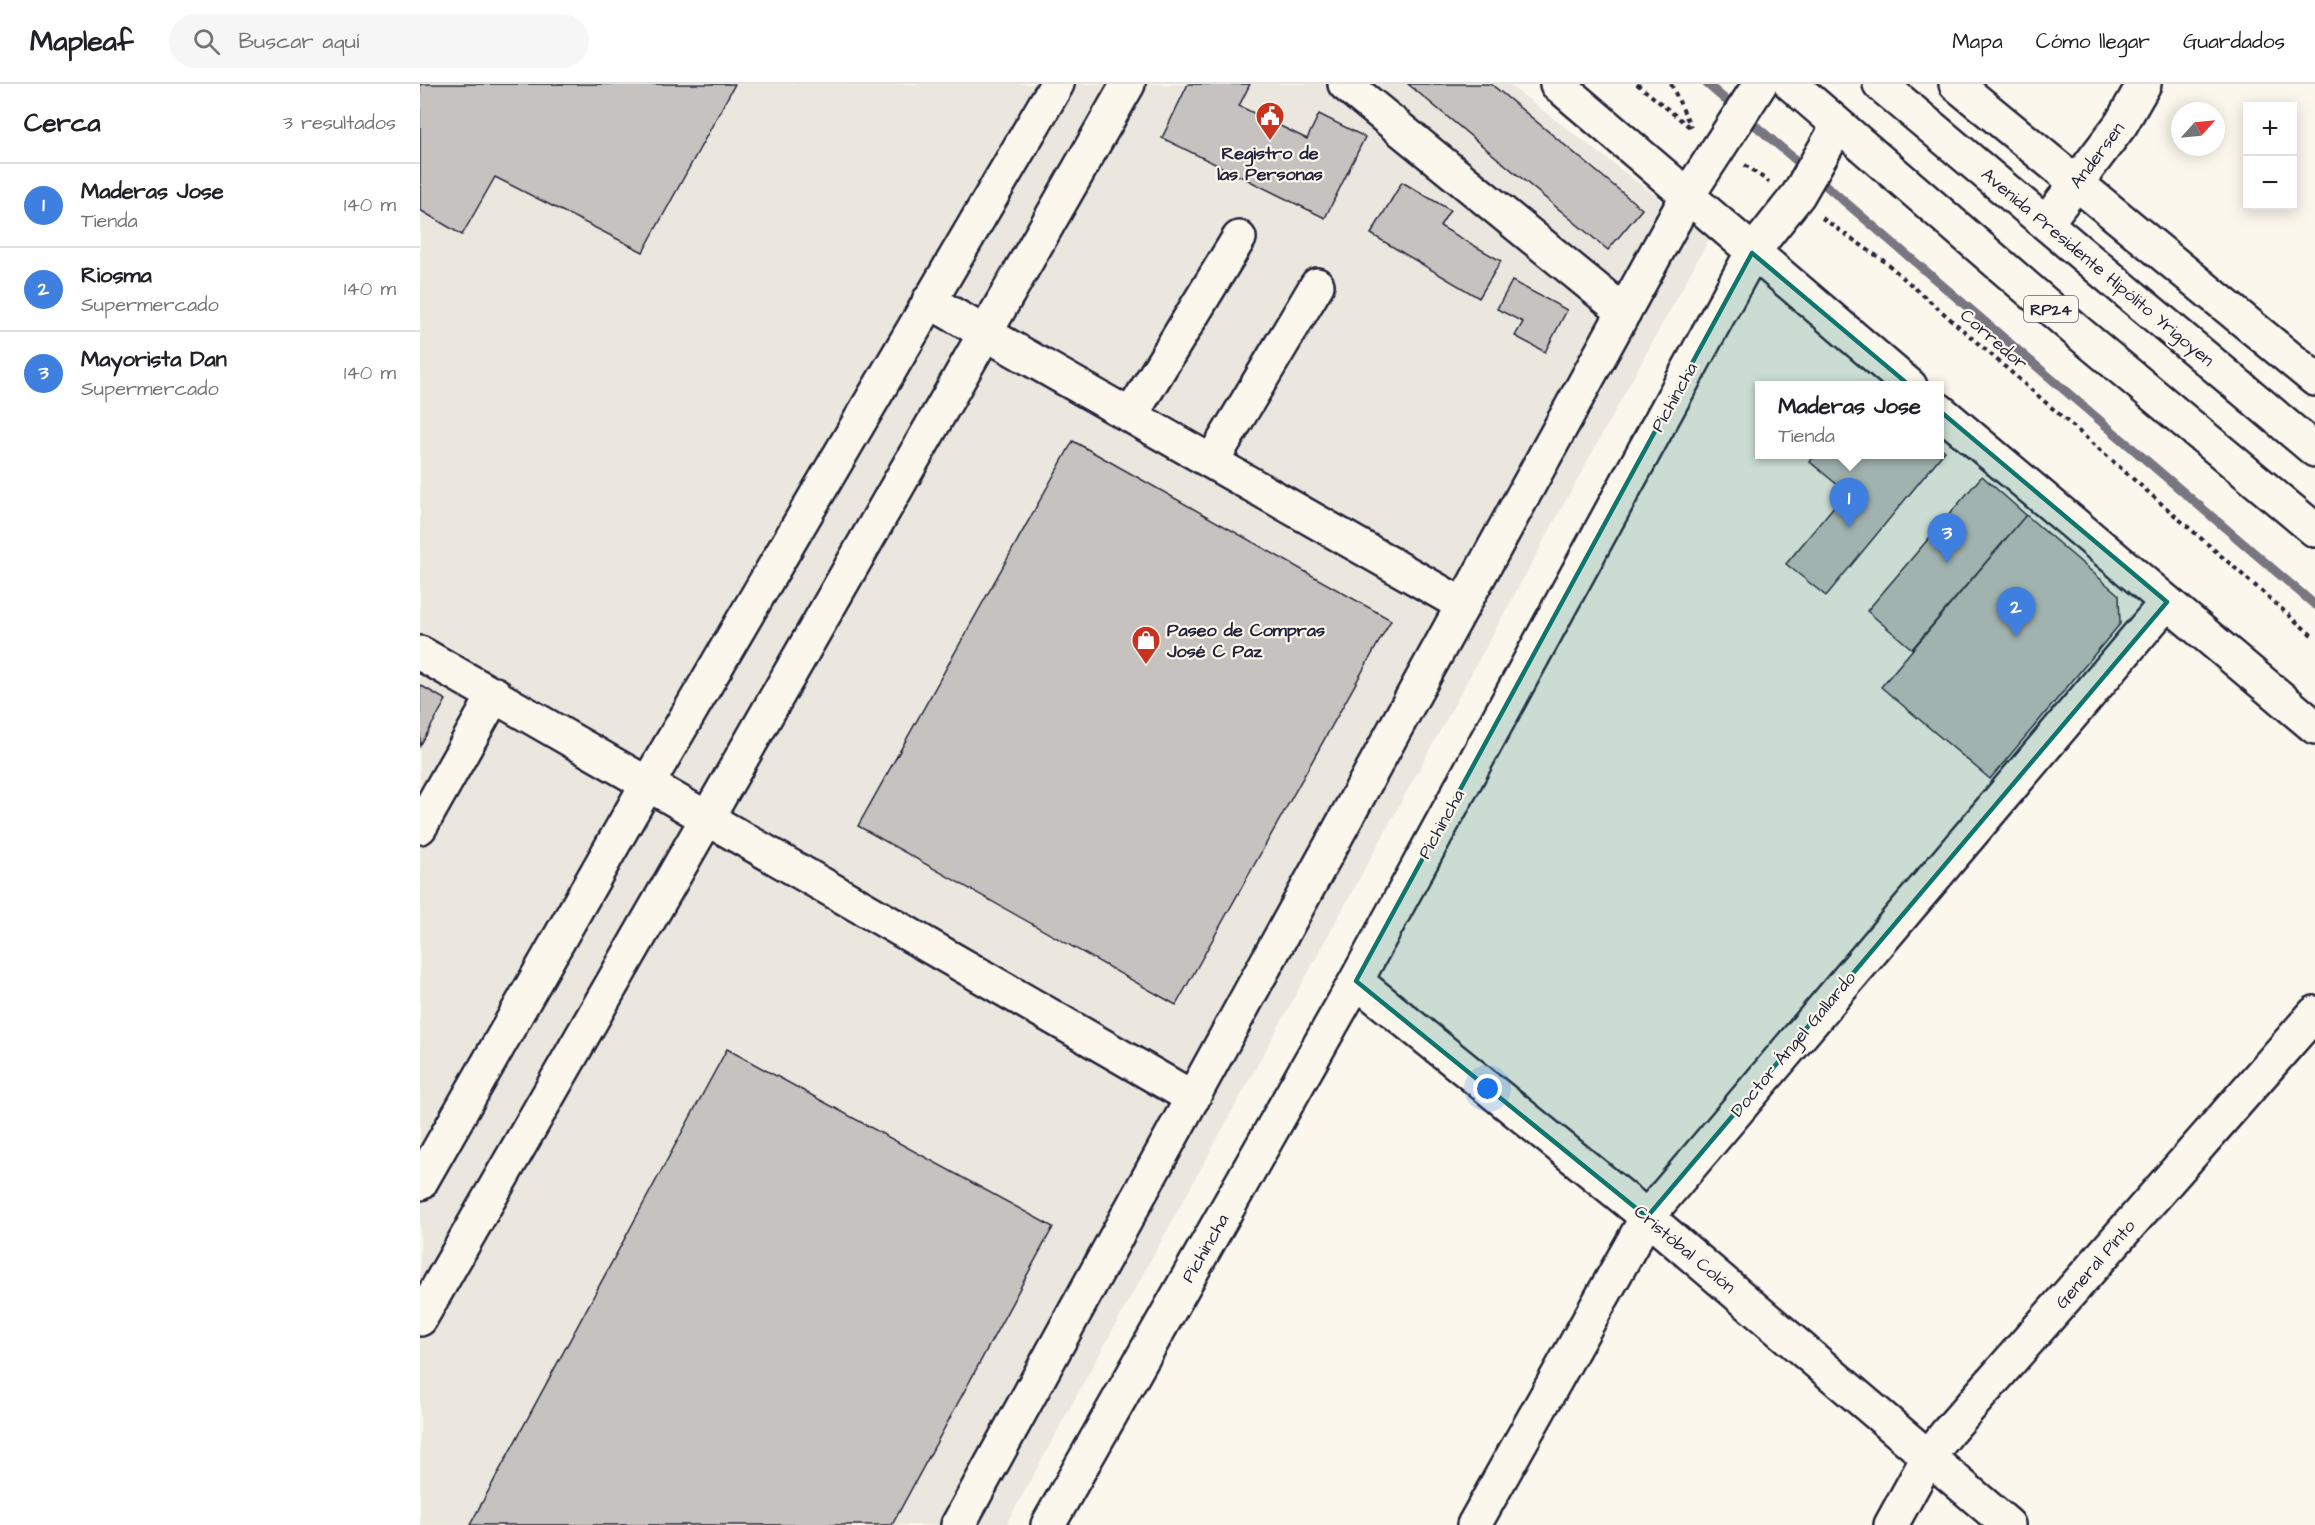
<!DOCTYPE html>
<html lang="es">
<head>
<meta charset="utf-8">
<style>
  body { margin:0; font-family:"Architects Daughter",sans-serif; background:#f6f6f6; color:#202124 }
  .controls { position:absolute; right:18px; top:18px; display:grid; overflow:hidden; border-radius:0px; box-shadow:0 3px 15px #0003 }
  .controls button { width:54px; height:54px; display:grid; place-items:center; padding:0; border:0; border-bottom:2px solid #e0e0e0; background:#fff; color:#202124; font:30px sans-serif }
  .compass { position:absolute; left:1751px; top:18px; width:54px; height:54px; border-radius:50%; background:#fff; box-shadow:0 3px 15px #0003; rotate:63deg }
  .you { position:absolute; left:1068px; top:1005px; width:21px; height:21px; margin:-15px; border:4px solid #fff; border-radius:50%; background:#1a73e8; box-shadow:0 0 0 9px #1a73e833 }
  .badge { display:grid; place-items:center; width:39px; height:39px; border-radius:50%; background:#2563eb; color:#fff; font-size:20px; font-weight:700 }
  .pin { position:absolute; translate:-50% -50px; filter:drop-shadow(0 2px 3px #0008) }
  .pin::after { content:''; position:absolute; top:32px; width:21px; height:18px; background:inherit; clip-path:polygon(0 0,100% 0,50% 100%) }
  .popup { position:absolute; left:1335px; top:297px; width:189px; height:78px; box-sizing:border-box; display:grid; place-content:center; border-radius:0px; background:#fff; filter:drop-shadow(0 2px 4px #0005); font-size:20px; white-space:nowrap; color:#757577 }
  .popup b { font-size:22px; color:#202124 }
  .popup::after { content:''; position:absolute; left:50%; top:100%; margin-left:-12px; border:12px solid transparent; border-top-color:#fff }
  .list { margin:0; padding:0; list-style:none }
  h2 { display:flex; justify-content:space-between; align-items:center; height:78px; margin:0; padding:0 24px; font-size:26px }
  h2 small { font-size:20px; font-weight:400; color:#757577 }
  .list li { display:grid; grid-template-columns:39px 1fr auto; gap:18px; align-items:center; box-sizing:border-box; height:84px; padding:0 24px; border-top:2px solid #e0e0e0 }
  .list b { display:block; font-size:22px; white-space:nowrap }
  .list p { margin:0; font-size:20px; white-space:nowrap; color:#757577 }
  .list em { font-size:20px; font-style:normal; color:#757577 }
  .icon { flex:none; width:33px; height:33px; fill:none; stroke:currentColor; stroke-width:2; stroke-linecap:round; stroke-linejoin:round }
  .map { position:relative; flex:none; width:1895px; height:1441px; overflow:hidden }
  header { display:flex; align-items:center; gap:36px; box-sizing:border-box; height:84px; padding:0 30px; background:#fff; border-bottom:2px solid #e0e0e0 }
  header strong { font-size:28px }
  nav { display:flex; gap:33px; margin-inline-start:auto; font-size:21px }
  .search { width:420px; height:54px; background:#f6f6f6; display:flex; align-items:center; gap:15px; box-sizing:border-box; padding:0 21px; border-radius:33px; color:#757577; font-size:22px }
  main { display:flex }
  aside { flex:1; background:#fff }
  .map>svg:first-child { display:block }
  .built { fill:#ebe7df }
  .lines { fill:none; stroke-linecap:round; stroke-linejoin:round }
  .stream { stroke:#787681; stroke-width:9 }
  .building { fill:#c6c2c0; stroke:#22223b; stroke-width:1.5 }
  .minor-casing { stroke:#22223b; stroke-width:38 }
  .major-casing { stroke:#22223b; stroke-width:38 }
  .path { stroke:#22223b; stroke-width:4; stroke-dasharray:4.5 4.5; stroke-linecap:butt }
  .minor { stroke:#fbf7ec; stroke-width:33 }
  .major { stroke:#fbf7ec; stroke-width:33 }
  .marked { fill:#0f766e; fill-opacity:0.2; stroke:#0f766e; stroke-width:4.5; stroke-linejoin:round }
  .labels { text-anchor:middle; stroke-width:4.5; stroke-linejoin:round; paint-order:stroke }
  .shield { fill:#fbf7ec; stroke:#636270; stroke-width:1.5 }
  .shield-label { font-size:16px; font-weight:bold; fill:#22223b }
  .poi-label { font-size:18px; font-weight:bold; fill:#22223b; stroke:#fbf7ec }
  .street-label { font-size:18px; fill:#22223b; stroke:#fbf7ec }
</style>
</head>
<body>
<header>
<strong>Mapleaf</strong>
<div class="search"><svg class="icon" aria-label="search" viewBox="0 0 24 24"><circle cx="10" cy="10" r="6"/><path d="M15 15l6 6"/></svg>Buscar aquí</div>
<nav><a>Mapa</a><a>Cómo llegar</a><a>Guardados</a></nav>
</header>
<main>
<aside>
<h2>Cerca<small>3 resultados</small></h2>
<ul class="list">
<li><span class="badge" style="background:#3f7fe0">1</span><div><b>Maderas Jose</b><p>Tienda</p></div><em>140 m</em></li>
<li><span class="badge" style="background:#3f7fe0">2</span><div><b>Riosma</b><p>Supermercado</p></div><em>140 m</em></li>
<li><span class="badge" style="background:#3f7fe0">3</span><div><b>Mayorista Dan</b><p>Supermercado</p></div><em>140 m</em></li>
</ul>
</aside>
<div class="map">
<svg width="1895" height="1441" viewBox="0 0 1895 1441">
  <rect width="100%" height="100%" fill="#fbf7ec"/>
  <filter id="ink" filterUnits="userSpaceOnUse"><feTurbulence type="fractalNoise" baseFrequency=".0167" numOctaves="2"/><feDisplacementMap in="SourceGraphic" scale="12" xChannelSelector="R" yChannelSelector="G"/><feConvolveMatrix kernelMatrix="1 2 1 2 8 2 1 2 1" color-interpolation-filters="sRGB"/></filter>
  <g filter="url(#ink)">
    <!-- built -->
    <path class="built" d="M 0,0 L 1088,0 L 1290,153 L 586,1441 L 0,1441 Z"/>
    <g class="lines">
      <!-- stream -->
      <path class="stream" d="M 1287,0 L 1385,84
        M 1396,93 L 1895,521"/>
    </g>
    <!-- building -->
    <path class="building" d="M 0,0 L 315,0 L 223,168 L 75,93 L 42,151 L 0,126 Z
      M 768,0 L 830,0 L 819,22 L 887,55 L 899,30 L 945,53 L 905,134 L 742,54 Z
      M 988,0 L 1071,0 L 1222,125 L 1188,166 Z
      M 982,98 L 1030,126 L 1020,142 L 1081,177 L 1059,214 L 951,150 Z
      M 1092,197 L 1147,226 L 1125,268 L 1095,252 L 1103,238 L 1077,225 Z
      M 653,357 L 971,536 L 756,921 L 438,742 Z
      M 1519,362 L 1525,367 L 1406,512 L 1366,480 L 1426,408 L 1390,378 L 1395,370 L 1519,370 Z
      M 1562,392 L 1606,431 L 1492,565 L 1447,527 Z
      M 1606,431 L 1699,511 L 1700,540 L 1570,695 L 1461,603 Z
      M 0,601 L 26,616 L 0,662 Z
      M 307,965 L 633,1143 L 472,1441 L 50,1441 Z"/>
    <g class="lines">
      <!-- minor casing -->
      <g class="minor-casing">
        <path id="minor" d="M 925,0 L 1204,228
          M 1137,0 L 1490,302
          M 1536,0 L 1895,295
          M 1626,139 L 1701,40 L 1724,0
          M 509,217 L 1043,521
          M 1519,326 L 1895,643
          M 711,331 L 819,154
          M 792,377 L 897,201
          M 0,569 L 773,1014
          M 0,743 L 75,610
          M 936,897 L 1227,1133 L 1588,1441
          M 0,1099 L 228,699 L 637,0
          M 0,1235 L 708,0
          M 538,1441 L 1268,111 L 1340,0
          M 628,1441 L 936,897 L 1332,169 L 1378,111 L 1418,42
          M 1054,1441 L 1227,1133 L 1747,518
          M 1471,1441 L 1509,1372 L 1527,1349 L 1895,929"/>
      </g>
      <!-- major casing -->
      <g class="major-casing">
        <path id="major" d="M 1371,0 L 1659,249 L 1895,446
          M 1460,0 L 1895,366"/>
      </g>
      <!-- path -->
      <path class="path" d="M 1217,0 L 1272,45
        M 1251,0 L 1271,43
        M 1325,81 L 1349,98
        M 1402,134 L 1464,177 L 1895,554"/>
      <!-- minor -->
      <use href="#minor" class="minor"/>
      <!-- major -->
      <use href="#major" class="major"/>
    </g>
  </g>
  <!-- marked area -->
  <path class="marked" d="M 1332,169 L 1747,518 L 1227,1133 L 936,897 Z"/>
  <!-- icons -->
  <defs>
    <g id="civic-pin" transform="scale(1.5)"><path d="M0 17L-7.5 6A9.5 9.5 0 1 1 7.5 6Z" fill="#c8321e" stroke="#fbf7ec"/><path d="M-.6-6.5H3V-4.5H.6V-3L4-1V1h2V6H-6V1h2V-1L-.6-3ZM-1.2 2.5V6h2.4V2.5Z" fill="#fff"/></g>
    <g id="shop-pin" transform="scale(1.5)"><path d="M0 17L-7.5 6A9.5 9.5 0 1 1 7.5 6Z" fill="#c8321e" stroke="#fbf7ec"/><path d="M-5-2.5h2.3a2.7 3.5 0 0 1 5.4 0H5L5.5 6h-11ZM-1.5-2.5h3a1.5 2.3 0 0 0-3 0Z" fill="#fff"/></g>
  </defs>
  <g fill-rule="evenodd">
    <use href="#civic-pin" x="850" y="32"/>
    <use href="#shop-pin" x="726" y="556"/>
  </g>
  <g class="labels">
    <!-- shield labels -->
    <rect class="shield" x="1604" y="212" width="54" height="26" rx="4.5"/>
    <g class="shield-label">
      <text x="1631" y="231">RP24</text>
    </g>
    <!-- poi labels -->
    <g class="poi-label">
      <text x="850" y="75">Registro de<tspan x="850" dy="21">las Personas</tspan></text>
      <text x="747" y="552" text-anchor="start">Paseo de Compras<tspan x="747" dy="21">José C Paz</tspan></text>
    </g>
    <!-- street labels -->
    <g class="street-label">
      <text transform="translate(1677 71) rotate(-53)" y="6">Andersen</text>
      <text transform="translate(1678 183) rotate(40)" y="6">Avenida Presidente Hipólito Yrigoyen</text>
      <text transform="translate(1574 255) rotate(41)" y="6">Corredor</text>
      <text transform="translate(1254 313) rotate(-61)" y="6">Pichincha</text>
      <text transform="translate(1021 740) rotate(-61)" y="6">Pichincha</text>
      <text transform="translate(1373 960) rotate(-50)" y="6">Doctor Ángel Gallardo</text>
      <text transform="translate(785 1164) rotate(-60)" y="6">Pichincha</text>
      <text transform="translate(1265 1165) rotate(40)" y="6">Cristóbal Colón</text>
      <text transform="translate(1675 1180) rotate(-49)" y="6">General Pinto</text>
    </g>
  </g>
</svg>
<div class="controls">
<button>+</button>
<button>−</button>
</div>
<svg class="compass" viewBox="-18 -18 36 36"><path d="M0-13l5 13h-10z" fill="#e53935"/><path d="M0 13l5-13h-10z" fill="#757577"/></svg>
<div class="you"></div>
<div class="pin badge" style="left:1429px;top:444px;background:#3f7fe0">1</div>
<div class="popup"><b>Maderas Jose</b>Tienda</div>
<div class="pin badge" style="left:1596px;top:553px;background:#3f7fe0">2</div>
<div class="pin badge" style="left:1527px;top:479px;background:#3f7fe0">3</div>
</div>
</main>
</body>
</html>
